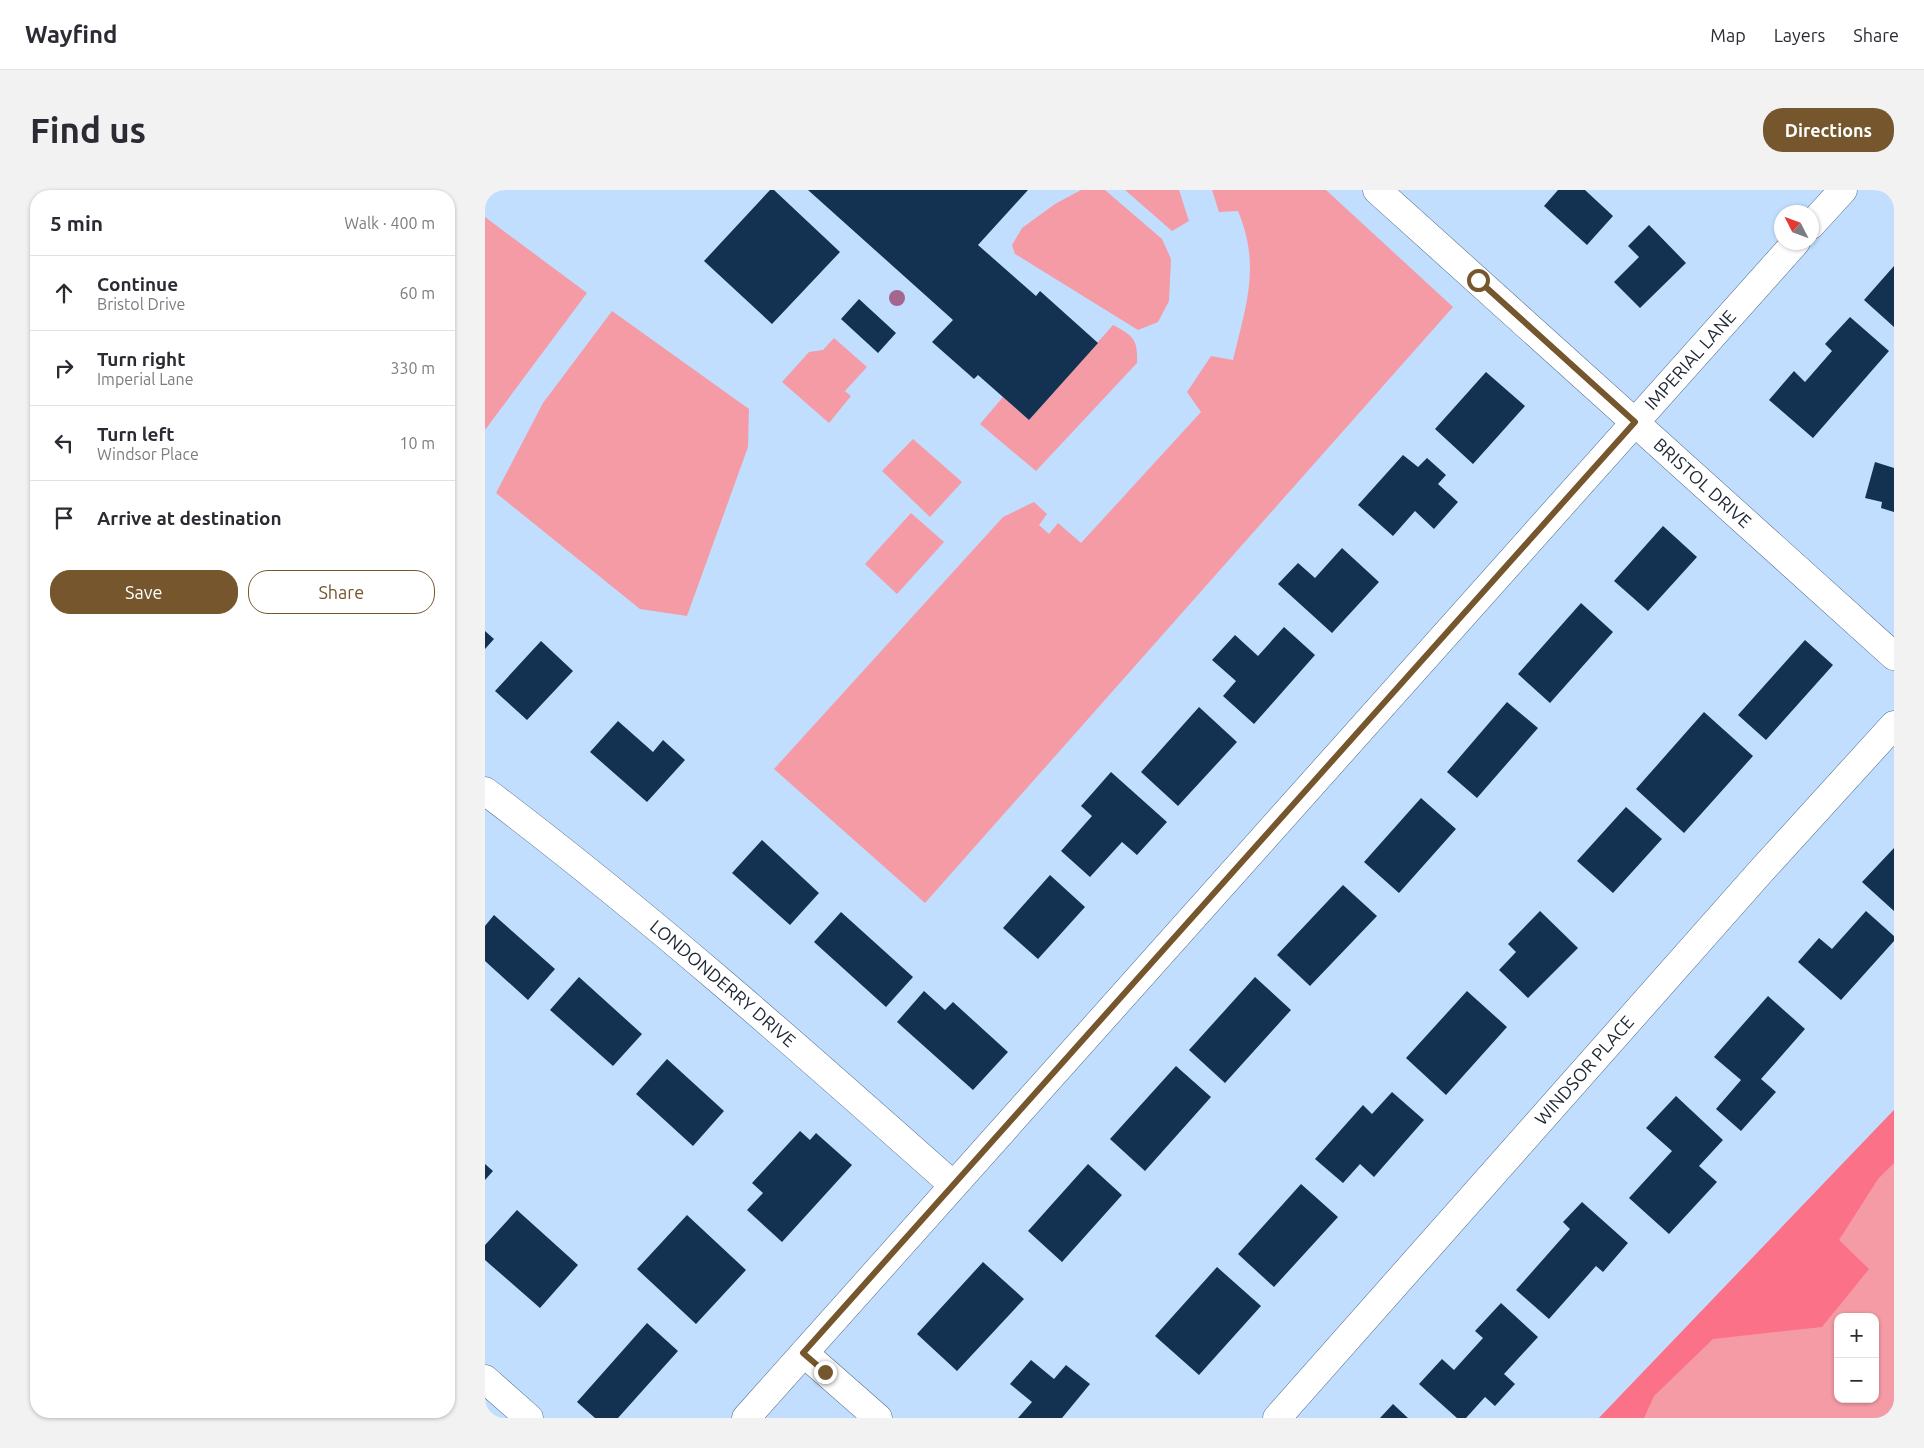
<!DOCTYPE html>
<html lang="en">
<head>
<meta charset="utf-8">
<style>
  body { margin:0; font-family:Ubuntu,sans-serif; background:#f2f2f3; color:#2b2b33 }
  .controls { position:absolute; right:15px; bottom:15px; display:grid; overflow:hidden; border-radius:10px; box-shadow:0 1px 4px #0004 }
  .controls button { width:45px; height:45px; display:grid; place-items:center; padding:0; border:0; border-bottom:1px solid #e1e1e2; background:#fff; color:#2b2b33; font:25px sans-serif }
  .compass { position:absolute; left:1289px; top:15px; width:45px; height:45px; border-radius:50%; background:#fff; box-shadow:0 1px 4px #0004; rotate:312deg }
  .stop { position:absolute; width:15px; height:15px; margin:-11px; border:4px solid #76562c; border-radius:50%; background:#fff }
  .stop.end { background:#76562c; border-color:#fff; box-shadow:0 1px 5px #0008 }
  .list { margin:0; padding:0; list-style:none }
  h2 { display:flex; justify-content:space-between; align-items:center; height:65px; margin:0; padding:0 20px; font-size:21px }
  h2 small { font-size:16px; font-weight:400; color:#7c7c81 }
  .list li { display:grid; grid-template-columns:32px 1fr auto; gap:15px; align-items:center; box-sizing:border-box; height:75px; padding:0 20px; border-top:1px solid #e1e1e2 }
  .list b { display:block; font-size:19px; white-space:nowrap }
  .list p { margin:0; font-size:16px; white-space:nowrap; color:#7c7c81 }
  .list em { font-size:16px; font-style:normal; color:#7c7c81 }
  .actions { display:flex; gap:10px; padding:15px 20px }
  .actions a { flex:1; padding:11px 0; border:1px solid #76562c; border-radius:20px; text-align:center; font-size:18px; color:#76562c }
  .actions .main { background:#76562c; color:#fff }
  .icon { flex:none; width:28px; height:28px; fill:none; stroke:currentColor; stroke-width:2; stroke-linecap:round; stroke-linejoin:round }
  .map { position:relative; flex:none; width:1409px; height:1228px; overflow:hidden; border-radius:20px }
  header { display:flex; align-items:center; gap:30px; box-sizing:border-box; height:70px; padding:0 25px; background:#fff; border-bottom:1px solid #e1e1e2 }
  header strong { font-size:24px }
  nav { display:flex; gap:28px; margin-inline-start:auto; font-size:18px }
  .intro { display:flex; align-items:center; justify-content:space-between; box-sizing:border-box; height:120px; padding:0 30px }
  h1 { margin:0; font-size:35px }
  .button { padding:12px 22px; border-radius:20px; background:#76562c; color:#fff; font-size:18px; font-weight:700 }
  main { display:flex; gap:30px; padding:0 30px }
  aside { flex:1; background:#fff; border-radius:20px; box-shadow:0 1px 4px #0004 }
  .map>svg:first-child { display:block }
  .green { fill:#f49ba6; fill-rule:evenodd }
  .forest { fill:#fb7188 }
  .building { fill:#133151 }
  .lines { fill:none; stroke-linecap:round; stroke-linejoin:round }
  .minor-casing { stroke:#526c88; stroke-width:29 }
  .minor { stroke:#fff; stroke-width:28 }
  .tree { fill:#a3668e }
  .route { stroke:#76562c; stroke-width:6 }
  .labels { text-anchor:middle; stroke-width:5; stroke-linejoin:round; paint-order:stroke }
  .street-label { font-size:18px; fill:#1b2632; stroke:#d9eafe }
</style>
</head>
<body>
<header>
<strong>Wayfind</strong>
<nav><a>Map</a><a>Layers</a><a>Share</a></nav>
</header>
<div class="intro"><h1>Find us</h1><a class="button">Directions</a></div>
<main>
<aside>
<h2>5 min<small>Walk · 400 m</small></h2>
<ul class="list">
<li><svg class="icon" aria-label="ahead" viewBox="0 0 24 24"><path d="M12 20V5M6 11l6-6 6 6"/></svg><div><b>Continue</b><p>Bristol Drive</p></div><em>60 m</em></li>
<li><svg class="icon" aria-label="right" viewBox="0 0 24 24"><path d="M7 20v-9h11M14 6l5 5-5 5"/></svg><div><b>Turn right</b><p>Imperial Lane</p></div><em>330 m</em></li>
<li><svg class="icon" aria-label="left" viewBox="0 0 24 24"><path d="M17 20v-9H6M10 6l-5 5 5 5"/></svg><div><b>Turn left</b><p>Windsor Place</p></div><em>10 m</em></li>
<li><svg class="icon" aria-label="arrive" viewBox="0 0 24 24"><path d="M6 21V4h12l-3 4 3 4H6"/></svg><div><b>Arrive at destination</b></div></li>
</ul>
<div class="actions"><a class="main">Save</a><a>Share</a></div>
</aside>
<div class="map">
<svg width="1409" height="1228" viewBox="0 0 1409 1228">
  <rect width="100%" height="100%" fill="#c1deff"/>
  <!-- green -->
  <path class="green" d="M 596,0 L 620,0 L 677,49 L 686,69 L 684,111 L 673,132 L 653,140 L 530,64 L 527,55 L 537,38 L 570,14 Z
    M 640,0 L 694,0 L 704,31 L 687,41 Z
    M 727,0 L 841,0 L 968,117 L 440,713 L 289,579 L 518,327 L 549,312 L 562,324 L 554,335 L 564,344 L 573,333 L 596,353 L 716,222 L 702,202 L 726,166 L 748,170 C 761,115 776,76 753,21 L 734,22 Z
    M 0,27 L 102,103 L 0,240 Z
    M 127,121 L 264,219 L 263,257 L 202,426 L 155,419 L 11,303 L 58,213 Z
    M 628,135 C 649,146 653,150 652,173 L 551,281 L 495,234 L 518,207 L 544,230 Z
    M 349,148 L 382,177 L 360,201 L 366,206 L 344,233 L 297,192 L 324,162 L 338,160 Z
    M 428,249 L 477,292 L 445,327 L 397,281 Z
    M 426,323 L 459,352 L 412,404 L 380,374 Z
    M 1409,920 L 1409,1228 L 1114,1228 ZM 1353,1127 L 1390,1127 L 1390,1209 L 1353,1209 Z"/>
  <!-- forest -->
  <path class="forest" d="M 1409,920 L 1409,973 L 1393,989 L 1354,1050 L 1384,1079 L 1337,1137 L 1228,1149 L 1169,1206 L 1159,1228 L 1114,1228 Z"/>
  <!-- building -->
  <path class="building" d="M 285,0 L 289,0 L 355,62 L 287,134 L 219,71 Z
    M 323,0 L 543,0 L 493,55 L 551,106 L 555,101 L 613,153 L 544,230 L 493,185 L 489,189 L 447,152 L 468,130 Z
    M 1073,0 L 1100,0 L 1128,26 L 1102,55 L 1059,16 Z
    M 1164,35 L 1201,73 L 1155,118 L 1129,92 L 1154,67 L 1143,56 Z
    M 1409,76 L 1409,137 L 1379,110 Z
    M 374,109 L 411,143 L 393,163 L 356,129 Z
    M 1365,127 L 1404,161 L 1328,248 L 1284,210 L 1309,181 L 1320,192 L 1347,161 L 1340,154 Z
    M 1001,182 L 1040,216 L 988,274 L 950,239 Z
    M 918,265 L 933,277 L 942,268 L 961,285 L 953,294 L 973,312 L 949,339 L 930,321 L 908,346 L 873,315 Z
    M 1390,272 L 1409,278 L 1409,322 L 1396,318 L 1397,312 L 1380,308 Z
    M 1178,336 L 1212,367 L 1163,421 L 1129,391 Z
    M 857,358 L 894,392 L 847,443 L 793,394 L 813,373 L 830,388 Z
    M 1096,413 L 1128,442 L 1065,513 L 1033,484 Z
    M 799,437 L 830,465 L 769,534 L 738,506 L 751,491 L 727,470 L 750,445 L 773,466 Z
    M 0,441 L 9,449 L 0,459 Z
    M 1320,450 L 1348,475 L 1281,550 L 1253,525 Z
    M 56,451 L 88,481 L 42,530 L 10,501 Z
    M 1022,512 L 1053,538 L 992,608 L 962,582 Z
    M 714,517 L 752,552 L 693,616 L 656,582 Z
    M 1219,522 L 1268,566 L 1199,643 L 1151,599 Z
    M 133,531 L 168,562 L 178,550 L 200,570 L 162,612 L 105,562 Z
    M 626,582 L 682,632 L 652,665 L 637,652 L 605,687 L 576,661 L 607,626 L 596,616 Z
    M 936,608 L 971,639 L 914,703 L 879,672 Z
    M 1141,617 L 1177,649 L 1128,703 L 1092,671 Z
    M 277,650 L 334,703 L 305,735 L 247,683 Z
    M 1409,658 L 1409,721 L 1377,692 Z
    M 565,685 L 600,717 L 553,769 L 518,738 Z
    M 858,695 L 892,726 L 825,796 L 792,765 Z
    M 1055,721 L 1093,758 L 1043,808 L 1014,780 L 1031,762 L 1023,754 Z
    M 1381,721 L 1409,746 L 1409,751 L 1356,810 L 1313,772 L 1334,748 L 1347,759 Z
    M 356,722 L 428,787 L 401,817 L 329,752 Z
    M 9,725 L 70,779 L 43,810 L 0,771 L 0,736 Z
    M 94,787 L 157,844 L 128,876 L 65,820 Z
    M 770,787 L 806,820 L 740,893 L 704,860 Z
    M 439,801 L 460,820 L 468,812 L 523,862 L 488,900 L 412,832 Z
    M 982,801 L 1022,837 L 961,905 L 921,868 Z
    M 1283,806 L 1320,839 L 1276,889 L 1291,902 L 1256,941 L 1231,919 L 1256,890 L 1229,867 Z
    M 182,869 L 239,921 L 208,956 L 151,904 Z
    M 691,876 L 726,907 L 660,981 L 625,949 Z
    M 907,902 L 939,930 L 889,987 L 875,974 L 858,993 L 830,969 L 878,915 L 887,924 Z
    M 1191,906 L 1238,950 L 1214,976 L 1232,992 L 1184,1044 L 1144,1008 L 1187,961 L 1161,938 Z
    M 315,941 L 325,950 L 331,943 L 367,975 L 297,1052 L 262,1020 L 278,1003 L 267,993 Z
    M 0,974 L 8,981 L 0,990 Z
    M 603,974 L 637,1005 L 577,1072 L 543,1041 Z
    M 816,994 L 853,1027 L 789,1097 L 753,1064 Z
    M 1097,1012 L 1143,1053 L 1118,1082 L 1111,1076 L 1064,1129 L 1031,1100 L 1085,1039 L 1078,1032 Z
    M 32,1020 L 93,1075 L 55,1118 L 0,1070 L 0,1055 Z
    M 202,1025 L 261,1080 L 211,1134 L 152,1079 Z
    M 498,1072 L 539,1109 L 472,1181 L 432,1144 Z
    M 732,1077 L 776,1116 L 714,1185 L 670,1146 Z
    M 1016,1113 L 1053,1147 L 1019,1184 L 1030,1194 L 1010,1216 L 1000,1207 L 981,1228 L 972,1228 L 934,1194 L 957,1169 L 969,1180 L 998,1148 L 990,1141 Z
    M 162,1133 L 193,1161 L 133,1228 L 110,1228 L 92,1212 Z
    M 546,1170 L 569,1189 L 581,1175 L 605,1194 L 577,1228 L 533,1228 L 547,1212 L 525,1194 Z
    M 908,1214 L 923,1228 L 895,1228 Z"/>
  <g class="lines">
    <!-- minor casing -->
    <g class="minor-casing">
      <g id="minor">
        <path id="s1" d="M 892,0 L 1409,466"/>
        <path d="M 1326,35 L 1358,0"/>
        <path id="s2" d="M 0,601 C 163,724 315,859 468,995"/>
        <path d="M 319,1163 L 393,1228"/>
        <path d="M 0,1189 L 44,1228"/>
        <path id="s3" d="M 261,1228 L 1311,52"/>
        <path id="s4" d="M 792,1228 L 1277,680 L 1409,535"/>
      </g>
    </g>
    <!-- minor -->
    <use href="#minor" class="minor"/>
  </g>
  <!-- trees -->
  <circle class="tree" cx="412" cy="108" r="8"/>
  <g class="lines">
    <!-- route -->
    <path class="route" d="M 340,1182 L 318,1163 L 1150,232 L 993,90"/>
  </g>
  <g class="labels">
    <!-- street labels -->
    <g class="street-label">
      <text dy="6" stroke="none"><textPath href="#s3" startOffset="1418">IMPERIAL LANE</textPath></text>
      <text dy="6" stroke="none"><textPath href="#s1" startOffset="438">BRISTOL DRIVE</textPath></text>
      <text dy="6" stroke="none"><textPath href="#s2" startOffset="306">LONDONDERRY DRIVE</textPath></text>
      <text dy="6" stroke="none"><textPath href="#s4" startOffset="464">WINDSOR PLACE</textPath></text>
    </g>
  </g>
</svg>
<div class="controls">
<button>+</button>
<button>−</button>
</div>
<svg class="compass" viewBox="-18 -18 36 36"><path d="M0-13l5 13h-10z" fill="#e53935"/><path d="M0 13l5-13h-10z" fill="#7c7c81"/></svg>
<div class="stop" style="left:993px;top:90px"></div>
<div class="stop end" style="left:340px;top:1182px"></div>
</div>
</main>
</body>
</html>
